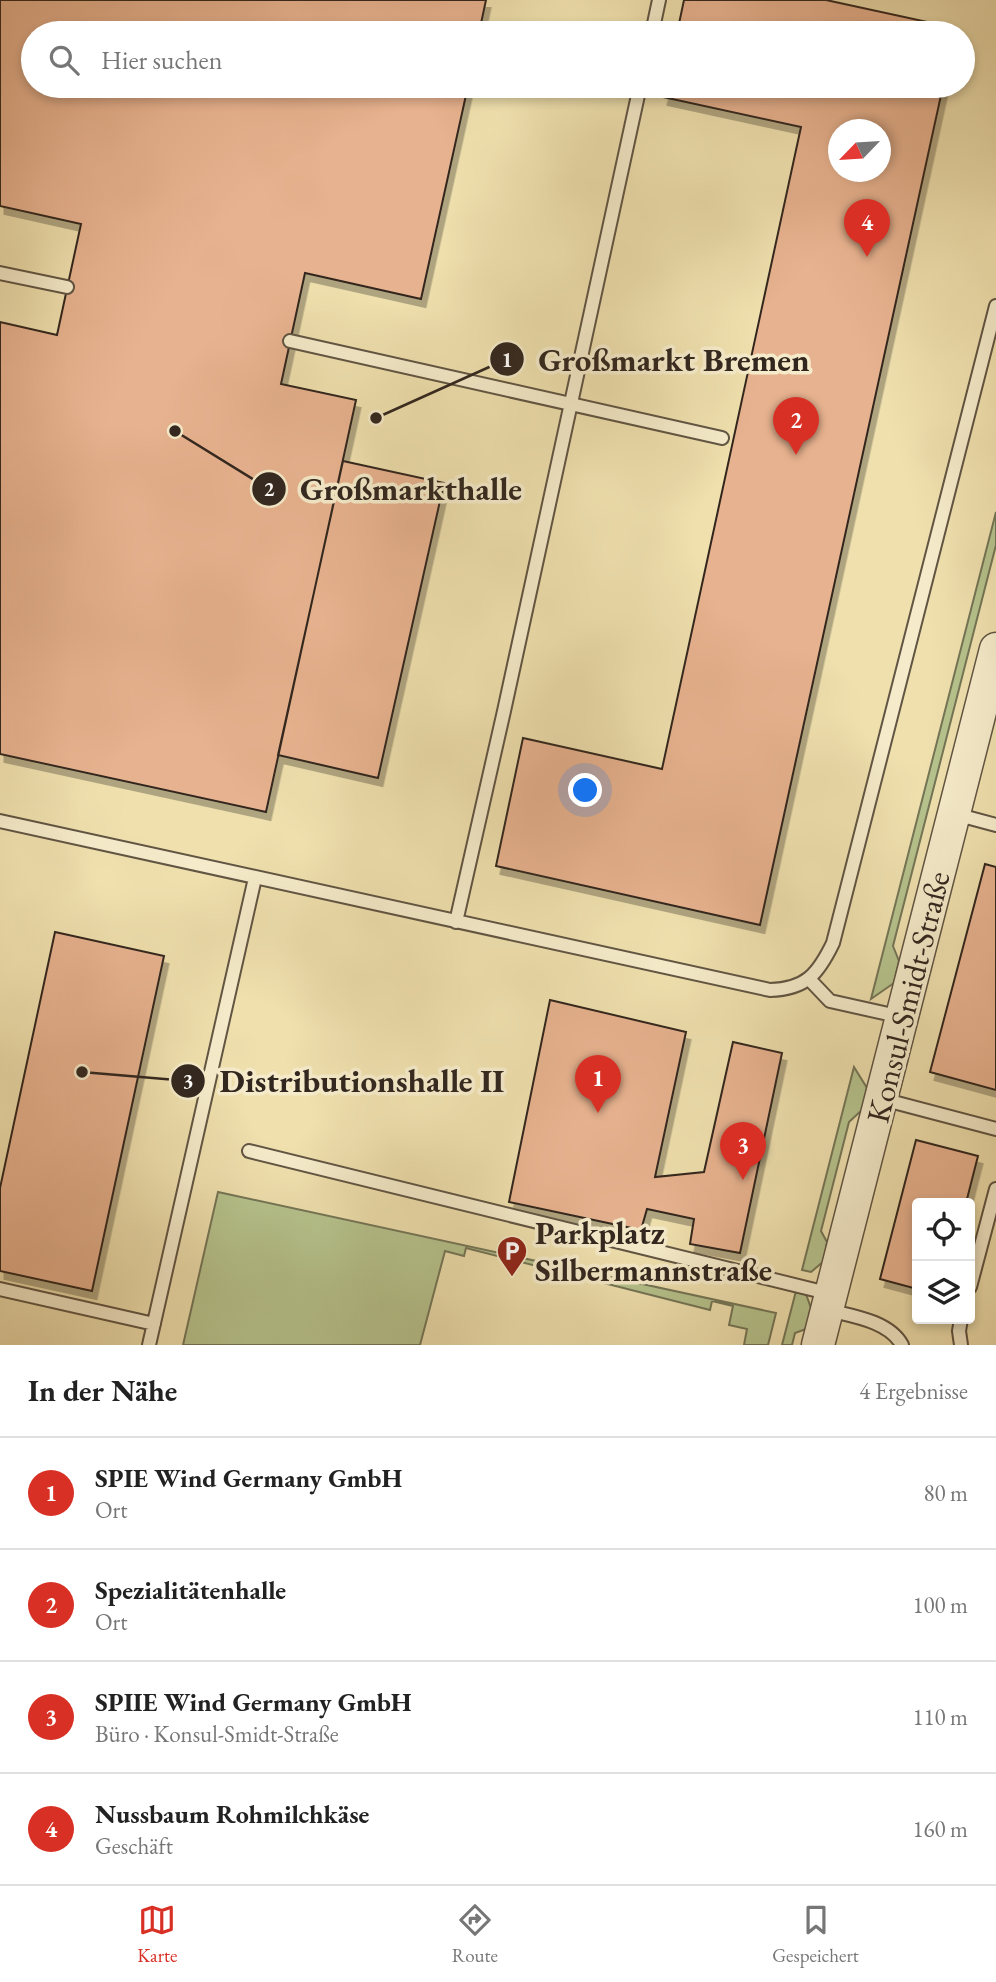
<!DOCTYPE html>
<html lang="de">
<head>
<meta charset="utf-8">
<style>
  body { margin:0; font-family:"EB Garamond",serif; background:#f6f6f6; color:#222 }
  .controls { position:absolute; right:21px; bottom:21px; display:grid; overflow:hidden; border-radius:7px; box-shadow:0 4px 10px #0003 }
  .controls button { width:63px; height:63px; display:grid; place-items:center; padding:0; border:0; border-bottom:2px solid #e0e0e0; background:#fff; color:#222; font:35px sans-serif }
  .compass { position:absolute; left:828px; top:119px; width:63px; height:63px; border-radius:50%; background:#fff; box-shadow:0 4px 10px #0003; rotate:245deg }
  .you { position:absolute; left:586px; top:791px; width:24px; height:24px; margin:-18px; border:5px solid #fff; border-radius:50%; background:#1a73e8; box-shadow:0 0 0 10px #1a73e833 }
  .badge { display:grid; place-items:center; width:46px; height:46px; border-radius:50%; background:#d93025; color:#fff; font-size:23px; font-weight:700 }
  .pin { position:absolute; translate:-50% -58px; filter:drop-shadow(0 2px 4px #0008) }
  .pin::after { content:''; position:absolute; top:37px; width:24px; height:21px; background:inherit; clip-path:polygon(0 0,100% 0,50% 100%) }
  .list { margin:0; padding:0; list-style:none }
  h2 { display:flex; justify-content:space-between; align-items:center; height:91px; margin:0; padding:0 28px; font-size:30px }
  h2 small { font-size:23px; font-weight:400; color:#767676 }
  .list li { display:grid; grid-template-columns:46px 1fr auto; gap:21px; align-items:center; box-sizing:border-box; height:112px; padding:0 28px; border-top:2px solid #e0e0e0 }
  .list b { display:block; font-size:26px; white-space:nowrap }
  .list p { margin:0; font-size:23px; white-space:nowrap; color:#767676 }
  .list em { font-size:23px; font-style:normal; color:#767676 }
  .icon { flex:none; width:38px; height:38px; fill:none; stroke:currentColor; stroke-width:2; stroke-linecap:round; stroke-linejoin:round }
  .map { position:relative; flex:none; width:996px; height:1345px; overflow:hidden }
  .search { position:absolute; background:#fff; box-shadow:0 4px 10px #0003; left:21px; right:21px; top:21px; height:77px; display:flex; align-items:center; gap:18px; box-sizing:border-box; padding:0 24px; border-radius:38px; color:#767676; font-size:26px }
  .sheet { height:539px; background:#fff }
  nav { display:flex; justify-content:space-around; align-items:center; box-sizing:border-box; height:98px; border-top:2px solid #e0e0e0; background:#fff; font-size:19px; color:#767676 }
  nav a { display:grid; justify-items:center; gap:4px }
  nav .on { color:#d93025 }
  .map>svg:first-child { display:block }
  .green { fill:#b6c38d; stroke:#747556; stroke-width:2 }
  .building { fill:#e7b28f; stroke:#32271f; stroke-width:2; fill-rule:evenodd; filter:url(#shadow) }
  .lines { fill:none; stroke-linecap:round; stroke-linejoin:round }
  .service-casing { stroke:#615543; stroke-width:16 }
  .tertiary-casing { stroke:#615543; stroke-width:35 }
  .service { stroke:#f5ebca; stroke-width:12 }
  .tertiary { stroke:#f5ebca; stroke-width:32 }
  .labels { text-anchor:middle; stroke-width:7; stroke-linejoin:round; paint-order:stroke }
  .street-label { font-size:32px; fill:#32271f; stroke:#f5ebca }
  .poi-label { font-size:32px; font-weight:bold; fill:#32271f; stroke:#f5ebca; text-anchor:start }
  .leader { fill:none; stroke:#32271f; stroke-width:2.5 }
  .callout-dot { fill:#32271f; stroke:#f5ebca; stroke-width:2.5 }
  .mark-label { font-size:21px; text-anchor:middle; font-weight:bold; fill:#fff }
  .callout-label { font-size:33px; text-anchor:middle; font-weight:bold; fill:#32271f; stroke:#f5ebca; stroke-width:7; stroke-linejoin:round; paint-order:stroke }
</style>
</head>
<body>
<div class="map">
<svg width="996" height="1345" viewBox="0 0 996 1345">
  <defs>
    <filter id="shadow"><feDropShadow dx="4.5" dy="8" stdDeviation="0" flood-color="#0004"/></filter>
  </defs>
  <rect width="100%" height="100%" fill="#efe0ae"/>
  <filter id="stains"><feTurbulence type="fractalNoise" baseFrequency=".00286" numOctaves="4"/><feColorMatrix values="0 0 0 0 .2 0 0 0 0 .09 0 0 0 0 .02 0 0 0 .5 -.17"/></filter>
  <radialGradient id="worn" r=".72"><stop offset=".6" stop-color="#630" stop-opacity="0"/><stop offset="1" stop-color="#630" stop-opacity=".3"/></radialGradient>
  <!-- green -->
  <path class="green" d="M 996,512 L 996,545 L 893,946 L 899,961 L 894,983 L 871,999 Z
    M 854,1067 L 867,1088 L 863,1109 L 849,1122 L 821,1231 L 827,1242 L 824,1261 L 811,1272 L 802,1270 Z
    M 218,1192 L 776,1313 L 768,1345 L 744,1345 L 747,1329 L 729,1325 L 733,1306 L 712,1301 L 710,1310 L 466,1248 L 464,1256 L 445,1251 L 420,1345 L 183,1345 Z
    M 796,1291 L 806,1294 L 811,1308 L 806,1329 L 795,1333 L 792,1345 L 782,1345 Z"/>
  <!-- building -->
  <path class="building" d="M 0,0 L 486,0 L 479,33 L 33,33 L 33,86 L 468,86 L 421,299 L 305,273 L 281,384 L 356,400 L 266,812 L 0,754 L 0,322 L 57,335 L 81,224 L 0,206 Z
    M 684,0 L 826,0 L 955,28 L 954,33 L 677,33 Z
    M 666,86 L 943,86 L 760,925 L 496,866 L 523,738 L 662,769 L 801,127 L 663,97 ZM 838,130 L 880,130 L 880,172 L 838,172 Z
    M 343,461 L 444,483 L 378,778 L 278,755 Z
    M 985,864 L 996,867 L 996,1090 L 930,1072 Z
    M 55,932 L 164,956 L 92,1291 L 0,1271 L 0,1188 Z
    M 550,1000 L 686,1032 L 655,1177 L 704,1172 L 733,1042 L 782,1053 L 740,1253 L 690,1244 L 694,1219 L 647,1209 L 641,1230 L 509,1202 Z
    M 916,1140 L 978,1156 L 966,1203 L 917,1203 L 917,1289 L 880,1279 Z"/>
  <g class="lines">
    <!-- service casing -->
    <g class="service-casing">
      <path id="service" d="M 652,33 L 659,0
        M 0,273 L 67,287
        M 290,341 L 722,438
        M 955,814 L 996,825
        M 0,821 L 770,990 C 806,989 818,974 833,943 L 996,306
        M 456,922 L 504,711 L 640,86
        M 809,979 L 830,1001 L 902,1017
        M 882,1099 L 996,1129
        M 249,1151 L 831,1294
        M 970,1287 L 996,1189
        M 0,1289 L 154,1324
        M 828,1310 C 852,1316 889,1321 902,1345
        M 149,1345 L 255,878
        M 961,1345 L 959,1331 L 961,1319"/>
    </g>
    <!-- tertiary casing -->
    <g class="tertiary-casing">
      <path id="tertiary" d="M 818,1345 L 996,649"/>
    </g>
    <!-- service -->
    <use href="#service" class="service"/>
    <!-- tertiary -->
    <use href="#tertiary" class="tertiary"/>
  </g>
  <!-- icons -->
  <defs>
    <g id="parking-pin" transform="scale(1.575)"><path d="M0 17L-7.5 6A9.5 9.5 0 1 1 7.5 6Z" fill="#8f2418" stroke="#f5ebca"/><path d="M-3.5-5.5H1a3.5 3.5 0 0 1 0 7H-1V5.5H-3.5ZM-1-3.4V-.6H.8a1.4 1.4 0 0 0 0-2.8Z" fill="#fff"/></g>
  </defs>
  <g fill-rule="evenodd">
    <use href="#parking-pin" x="512" y="1251"/>
  </g>
  <g class="labels">
    <!-- street labels -->
    <g class="street-label">
      <text transform="translate(908 997) rotate(-76)" y="11">Konsul-Smidt-Straße</text>
    </g>
    <!-- poi labels -->
    <g class="poi-label">
      <text x="535" y="1244">Parkplatz<tspan x="535" dy="37">Silbermannstraße</tspan></text>
    </g>
  </g>
  <!-- callouts -->
  <path class="leader" d="M376 418L507 359M175 431L269 489M82 1072L188 1081"/>
  <g class="callout-dot">
    <circle cx="376" cy="418" r="7"/>
    <circle cx="175" cy="431" r="7"/>
    <circle cx="82" cy="1072" r="7"/>
    <circle cx="507" cy="359" r="18"/>
    <circle cx="269" cy="489" r="18"/>
    <circle cx="188" cy="1081" r="18"/>
  </g>
  <g class="mark-label">
    <text x="507" y="367">1</text>
    <text x="269" y="496">2</text>
    <text x="188" y="1088">3</text>
  </g>
  <g class="callout-label">
    <text x="674" y="371">Großmarkt Bremen</text>
    <text x="411" y="500">Großmarkthalle</text>
    <text x="362" y="1092">Distributionshalle II</text>
  </g>
  <rect width="100%" height="100%" filter="url(#stains)"/>
  <rect width="100%" height="100%" fill="url(#worn)"/>
</svg>
<div class="controls">
<button><svg class="icon" aria-label="locate" viewBox="0 0 24 24"><circle cx="12" cy="12" r="6"/><path d="M12 2v4M12 18v4M2 12h4M18 12h4"/></svg></button>
<button><svg class="icon" aria-label="layers" viewBox="0 0 24 24"><path d="M12 4l9 5-9 5-9-5zM3 14l9 5 9-5"/></svg></button>
</div>
<svg class="compass" viewBox="-18 -18 36 36"><path d="M0-13l5 13h-10z" fill="#e53935"/><path d="M0 13l5-13h-10z" fill="#767676"/></svg>
<div class="you"></div>
<div class="pin badge" style="left:598px;top:1113px">1</div>
<div class="pin badge" style="left:796px;top:455px">2</div>
<div class="pin badge" style="left:743px;top:1180px">3</div>
<div class="pin badge" style="left:867px;top:257px">4</div>
<div class="search"><svg class="icon" aria-label="search" viewBox="0 0 24 24"><circle cx="10" cy="10" r="6"/><path d="M15 15l6 6"/></svg>Hier suchen</div>
</div>
<section class="sheet">
<h2>In der Nähe<small>4 Ergebnisse</small></h2>
<ul class="list">
<li><span class="badge">1</span><div><b>SPIE Wind Germany GmbH</b><p>Ort</p></div><em>80 m</em></li>
<li><span class="badge">2</span><div><b>Spezialitätenhalle</b><p>Ort</p></div><em>100 m</em></li>
<li><span class="badge">3</span><div><b>SPIIE Wind Germany GmbH</b><p>Büro · Konsul-Smidt-Straße</p></div><em>110 m</em></li>
<li><span class="badge">4</span><div><b>Nussbaum Rohmilchkäse</b><p>Geschäft</p></div><em>160 m</em></li>
</ul>
</section>
<nav>
<a class="on"><svg class="icon" aria-label="map" viewBox="0 0 24 24"><path d="M3 6l6-2 6 2 6-2v14l-6 2-6-2-6 2zM9 4v14M15 6v14"/></svg>Karte</a>
<a><svg class="icon" aria-label="directions" viewBox="0 0 24 24"><path d="M12 3l9 9-9 9-9-9zM9 14v-3h6M13 9l2 2-2 2"/></svg>Route</a>
<a><svg class="icon" aria-label="saved" viewBox="0 0 24 24"><path d="M7 4h10v16l-5-4-5 4z"/></svg>Gespeichert</a>
</nav>
</body>
</html>
